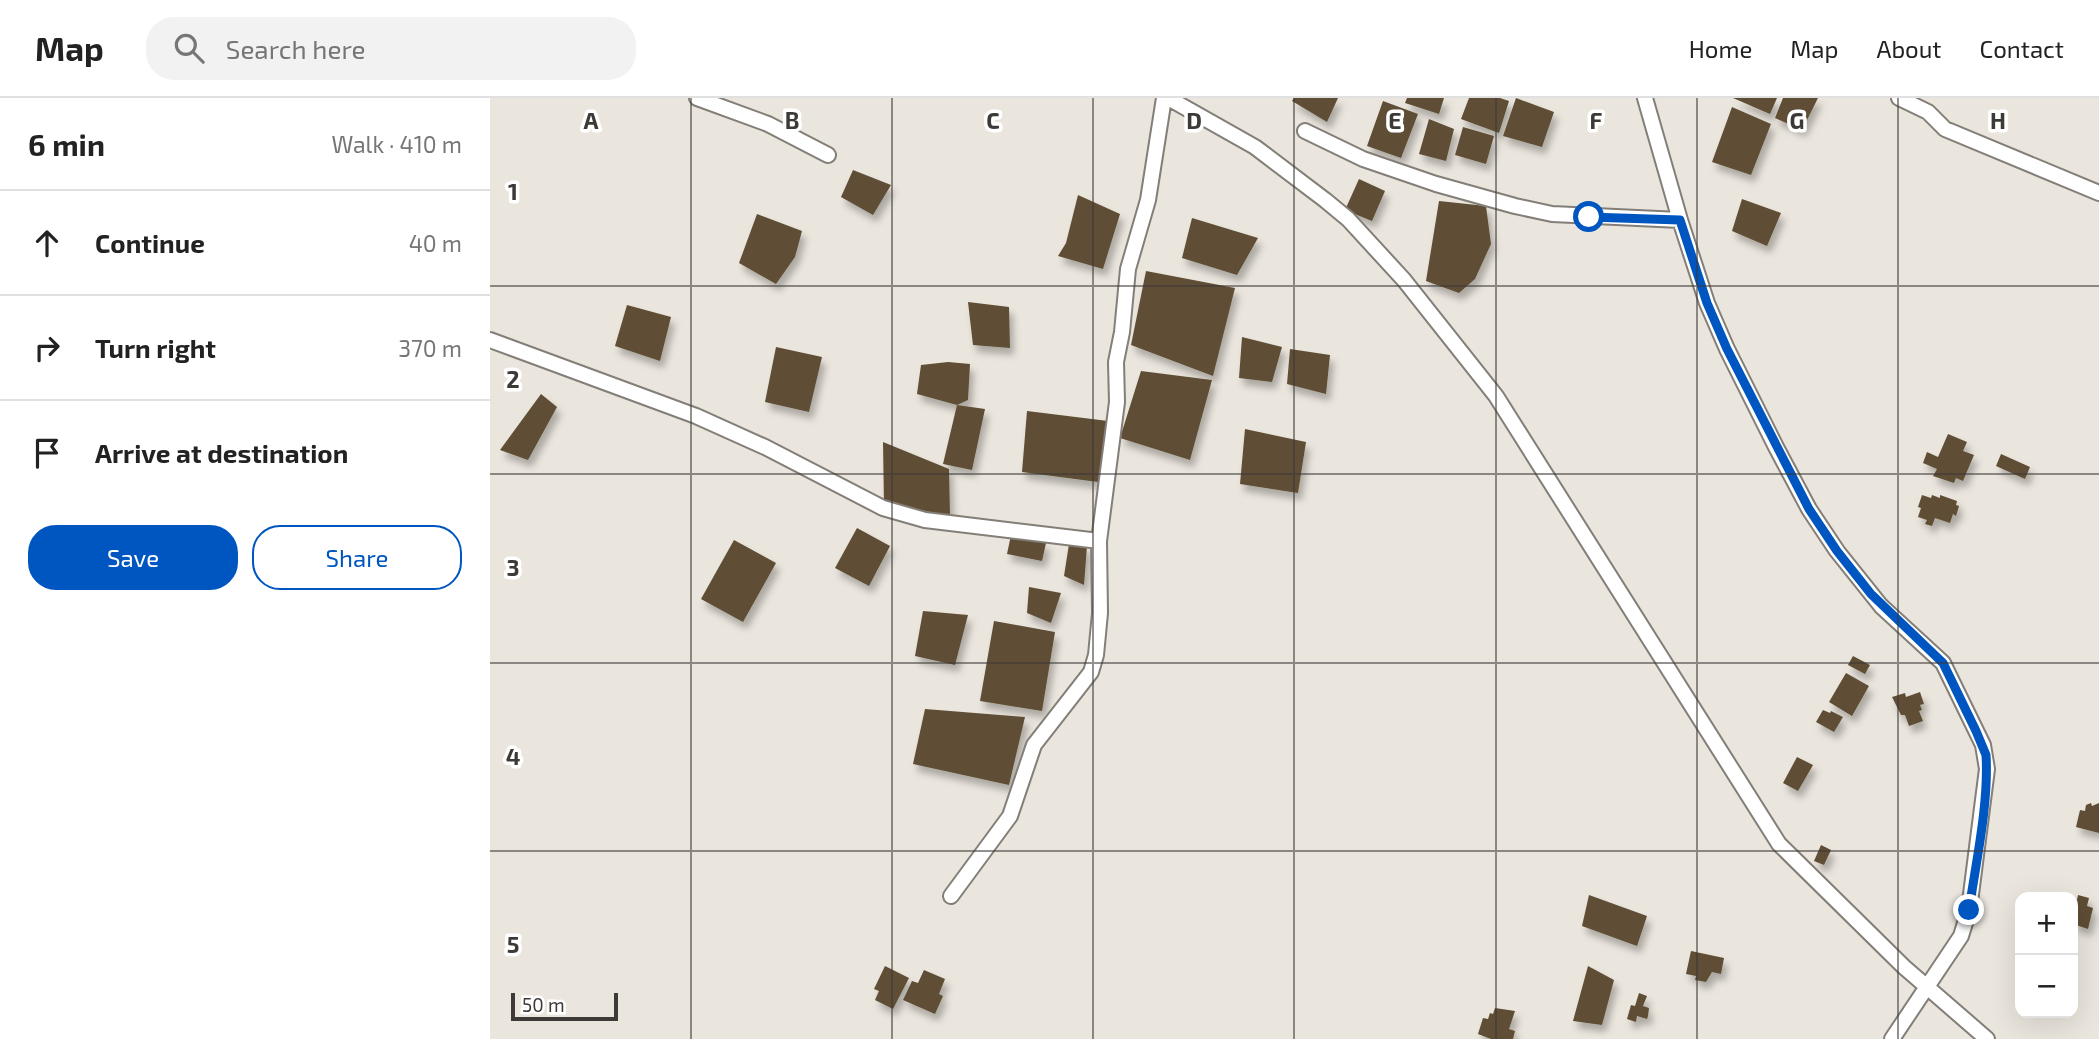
<!DOCTYPE html>
<html lang="en">
<head>
<meta charset="utf-8">
<style>
  body { margin:0; font-family:"Exo 2",sans-serif; background:#f2f2f2; color:#222 }
  .controls { position:absolute; right:21px; bottom:21px; display:grid; overflow:hidden; border-radius:14px; box-shadow:0 7px 28px #0002 }
  .controls button { width:63px; height:63px; display:grid; place-items:center; padding:0; border:0; border-bottom:2px solid #e0e0e0; background:#fff; color:#222; font:35px sans-serif }
  .scale { position:absolute; left:21px; bottom:18px; width:107px; box-sizing:border-box; padding-left:7px; border:4px solid #3c3936; border-top:0; font-size:19px; line-height:24px; white-space:nowrap; color:#3c3936; -webkit-text-stroke:5px #fff; paint-order:stroke }
  .stop { position:absolute; width:21px; height:21px; margin:-16px; border:5px solid #0056c0; border-radius:50%; background:#fff }
  .stop.end { background:#0056c0; border-color:#fff; box-shadow:0 2px 7px #0008 }
  .list { margin:0; padding:0; list-style:none }
  h2 { display:flex; justify-content:space-between; align-items:center; height:91px; margin:0; padding:0 28px; font-size:30px }
  h2 small { font-size:23px; font-weight:400; color:#767676 }
  .list li { display:grid; grid-template-columns:46px 1fr auto; gap:21px; align-items:center; box-sizing:border-box; height:105px; padding:0 28px; border-top:2px solid #e0e0e0 }
  .list b { display:block; font-size:26px; white-space:nowrap }
  .list em { font-size:23px; font-style:normal; color:#767676 }
  .actions { display:flex; gap:14px; padding:21px 28px }
  .actions a { flex:1; padding:16px 0; border:2px solid #0056c0; border-radius:28px; text-align:center; font-size:24px; color:#0056c0 }
  .actions .main { background:#0056c0; color:#fff }
  .icon { flex:none; width:38px; height:38px; fill:none; stroke:currentColor; stroke-width:2; stroke-linecap:round; stroke-linejoin:round }
  .map { position:relative; flex:none; width:1609px; height:941px; overflow:hidden }
  header { display:flex; align-items:center; gap:42px; box-sizing:border-box; height:98px; padding:0 35px; background:#fff; border-bottom:2px solid #e0e0e0 }
  header strong { font-size:33px }
  nav { display:flex; gap:38px; margin-inline-start:auto; font-size:24px }
  .search { width:490px; height:63px; background:#f2f2f2; display:flex; align-items:center; gap:18px; box-sizing:border-box; padding:0 24px; border-radius:28px; color:#767676; font-size:26px }
  main { display:flex }
  aside { flex:1; background:#fff }
  .map>svg:first-child { display:block }
  .building { fill:#5e4e34; filter:url(#shadow) }
  .lines { fill:none; stroke-linecap:round; stroke-linejoin:round }
  .street-casing { stroke:#837e77; stroke-width:18 }
  .street { stroke:#fff; stroke-width:14 }
  .route { stroke:#0056c0; stroke-width:9 }
  .grid { fill:none; stroke:#3c3936; stroke-width:2; stroke-opacity:0.55 }
  .grid-label { font-size:23px; text-anchor:middle; font-weight:bold; fill:#3c3936; stroke:#fff; stroke-width:7; stroke-linejoin:round; paint-order:stroke }
</style>
</head>
<body>
<header>
<strong>Map</strong>
<div class="search"><svg class="icon" aria-label="search" viewBox="0 0 24 24"><circle cx="10" cy="10" r="6"/><path d="M15 15l6 6"/></svg>Search here</div>
<nav><a>Home</a><a>Map</a><a>About</a><a>Contact</a></nav>
</header>
<main>
<aside>
<h2>6 min<small>Walk · 410 m</small></h2>
<ul class="list">
<li><svg class="icon" aria-label="ahead" viewBox="0 0 24 24"><path d="M12 20V5M6 11l6-6 6 6"/></svg><div><b>Continue</b></div><em>40 m</em></li>
<li><svg class="icon" aria-label="right" viewBox="0 0 24 24"><path d="M7 20v-9h11M14 6l5 5-5 5"/></svg><div><b>Turn right</b></div><em>370 m</em></li>
<li><svg class="icon" aria-label="arrive" viewBox="0 0 24 24"><path d="M6 21V4h12l-3 4 3 4H6"/></svg><div><b>Arrive at destination</b></div></li>
</ul>
<div class="actions"><a class="main">Save</a><a>Share</a></div>
</aside>
<div class="map">
<svg width="1609" height="941" viewBox="0 0 1609 941">
  <defs>
    <filter id="shadow"><feDropShadow dx="4" dy="7" stdDeviation="3.5" flood-color="#0004"/></filter>
  </defs>
  <rect width="100%" height="100%" fill="#eae5dd"/>
  <!-- building -->
  <path class="building" d="M 804,0 L 848,0 L 837,24 L 802,3 Z
    M 917,0 L 954,0 L 949,16 L 915,5 Z
    M 979,0 L 1010,0 L 1019,3 L 1009,35 L 971,21 Z
    M 1026,0 L 1064,14 L 1052,49 L 1013,38 Z
    M 1243,0 L 1287,0 L 1280,16 Z
    M 1293,0 L 1328,0 L 1312,32 L 1285,20 Z
    M 893,3 L 928,16 L 911,60 L 877,48 Z
    M 1242,9 L 1281,26 L 1261,77 L 1222,64 Z
    M 939,21 L 964,31 L 956,63 L 929,56 Z
    M 973,29 L 1004,38 L 996,66 L 965,57 Z
    M 363,72 L 401,87 L 383,117 L 351,99 Z
    M 869,81 L 895,93 L 882,123 L 855,112 Z
    M 588,97 L 630,116 L 613,171 L 568,158 L 576,145 Z
    M 1252,101 L 1291,115 L 1277,148 L 1242,133 Z
    M 949,103 L 996,108 L 1001,146 L 985,181 L 969,195 L 936,183 Z
    M 267,116 L 312,133 L 305,159 L 286,186 L 249,165 Z
    M 702,120 L 768,140 L 747,177 L 692,160 Z
    M 656,173 L 745,190 L 723,278 L 641,247 Z
    M 478,204 L 519,209 L 520,250 L 483,247 Z
    M 137,207 L 181,219 L 170,263 L 125,248 Z
    M 752,239 L 792,249 L 782,284 L 749,280 Z
    M 286,249 L 332,259 L 319,314 L 275,304 Z
    M 800,251 L 840,257 L 836,296 L 797,286 Z
    M 458,264 L 480,266 L 478,302 L 467,307 L 427,296 L 431,267 Z
    M 651,273 L 722,282 L 700,362 L 630,340 Z
    M 51,296 L 67,309 L 38,362 L 10,352 Z
    M 467,307 L 495,311 L 482,372 L 453,366 Z
    M 537,313 L 618,323 L 608,384 L 532,374 Z
    M 755,331 L 816,344 L 808,395 L 750,386 Z
    M 1458,336 L 1477,344 L 1473,353 L 1484,357 L 1473,383 L 1466,380 L 1464,385 L 1443,378 L 1447,371 L 1433,365 L 1437,354 L 1448,359 Z
    M 393,344 L 459,371 L 460,417 L 394,407 Z
    M 1511,356 L 1540,369 L 1535,381 L 1506,368 Z
    M 1432,397 L 1441,400 L 1442,397 L 1450,400 L 1450,397 L 1467,403 L 1466,407 L 1469,408 L 1466,418 L 1463,416 L 1460,425 L 1445,420 L 1442,428 L 1435,426 L 1437,422 L 1428,419 L 1431,410 L 1428,409 Z
    M 367,430 L 400,448 L 379,488 L 345,470 Z
    M 521,437 L 556,445 L 552,463 L 517,456 Z
    M 244,442 L 286,465 L 253,524 L 211,501 Z
    M 579,446 L 597,448 L 594,487 L 574,478 Z
    M 539,489 L 571,495 L 561,525 L 537,515 Z
    M 433,513 L 478,517 L 465,567 L 425,558 Z
    M 504,523 L 565,534 L 552,613 L 490,603 Z
    M 1363,558 L 1380,567 L 1375,576 L 1358,567 Z
    M 1356,575 L 1379,588 L 1362,618 L 1339,604 Z
    M 1430,594 L 1434,606 L 1430,607 L 1432,612 L 1429,613 L 1433,623 L 1419,628 L 1415,617 L 1411,617 L 1402,599 L 1415,595 L 1416,599 Z
    M 435,611 L 535,619 L 519,687 L 423,666 Z
    M 1333,612 L 1340,615 L 1341,613 L 1353,619 L 1344,634 L 1326,624 Z
    M 1307,659 L 1323,667 L 1308,693 L 1293,685 Z
    M 1601,705 L 1602,708 L 1609,705 L 1609,735 L 1586,729 L 1590,712 L 1595,713 L 1596,707 Z
    M 1331,747 L 1341,752 L 1334,767 L 1324,763 Z
    M 1099,797 L 1157,818 L 1147,848 L 1092,828 Z
    M 1588,797 L 1599,800 L 1597,808 L 1603,810 L 1598,831 L 1583,826 L 1583,800 L 1587,802 Z
    M 1201,853 L 1234,860 L 1231,876 L 1222,874 L 1216,884 L 1205,882 L 1206,878 L 1196,876 Z
    M 395,868 L 419,880 L 403,911 L 385,902 L 389,893 L 384,891 Z
    M 1098,868 L 1124,882 L 1112,927 L 1083,923 Z
    M 434,872 L 455,881 L 449,896 L 453,898 L 445,916 L 413,902 L 422,883 L 428,885 Z
    M 1149,895 L 1157,898 L 1153,908 L 1159,910 L 1158,918 L 1157,921 L 1147,918 L 1146,924 L 1137,921 L 1141,907 L 1145,908 Z
    M 1005,910 L 1025,913 L 1019,931 L 1025,933 L 1023,941 L 1001,941 L 988,936 L 993,920 L 998,921 L 1000,915 L 1003,916 Z"/>
  <g class="lines">
    <!-- street casing -->
    <g class="street-casing">
      <path id="street" d="M 207,0 L 278,26 L 338,57
        M 678,0 L 765,49 L 835,102 L 858,121 L 914,182 L 1006,298 L 1289,746 L 1414,869 L 1497,941
        M 1155,0 L 1190,122 L 1217,205 L 1237,251 L 1286,349 L 1319,411 L 1347,453 L 1391,508 L 1453,565 L 1493,647 L 1497,671 L 1479,812 L 1471,838 L 1402,941
        M 1409,0 L 1438,14 L 1455,31 L 1609,95
        M 815,33 L 873,61 L 946,86 L 1025,108 L 1062,116 L 1190,122
        M 0,242 L 206,318 L 275,349 L 393,410 L 435,422 L 609,443
        M 461,798 L 520,718 L 544,647 L 601,574 L 606,557 L 610,515 L 609,443 L 627,304 L 626,264 L 632,234 L 638,171 L 658,102 L 674,0"/>
    </g>
    <!-- street -->
    <use href="#street" class="street"/>
  </g>
  <g class="lines">
    <!-- route -->
    <path class="route" d="M 1099,119 L 1190,122 L 1217,205 L 1237,251 L 1319,411 L 1347,453 L 1381,496 L 1453,565 L 1486,633 L 1496,657 C 1499,705 1486,764 1479,812"/>
  </g>
  <!-- grid -->
  <path class="grid" d="M 201,0 L 201,941M 402,0 L 402,941M 603,0 L 603,941M 804,0 L 804,941M 1006,0 L 1006,941M 1207,0 L 1207,941M 1408,0 L 1408,941M 0,188 L 1609,188M 0,376 L 1609,376M 0,565 L 1609,565M 0,753 L 1609,753"/>
  <g class="grid-label">
    <text x="101" y="31">A</text>
    <text x="302" y="31">B</text>
    <text x="503" y="31">C</text>
    <text x="704" y="31">D</text>
    <text x="905" y="31">E</text>
    <text x="1106" y="31">F</text>
    <text x="1307" y="31">G</text>
    <text x="1508" y="31">H</text>
    <text x="23" y="102">1</text>
    <text x="23" y="290">2</text>
    <text x="23" y="478">3</text>
    <text x="23" y="667">4</text>
    <text x="23" y="855">5</text>
  </g>
</svg>
<div class="controls">
<button>+</button>
<button>−</button>
</div>
<div class="scale">50 m</div>
<div class="stop" style="left:1099px;top:119px"></div>
<div class="stop end" style="left:1479px;top:812px"></div>
</div>
</main>
</body>
</html>
